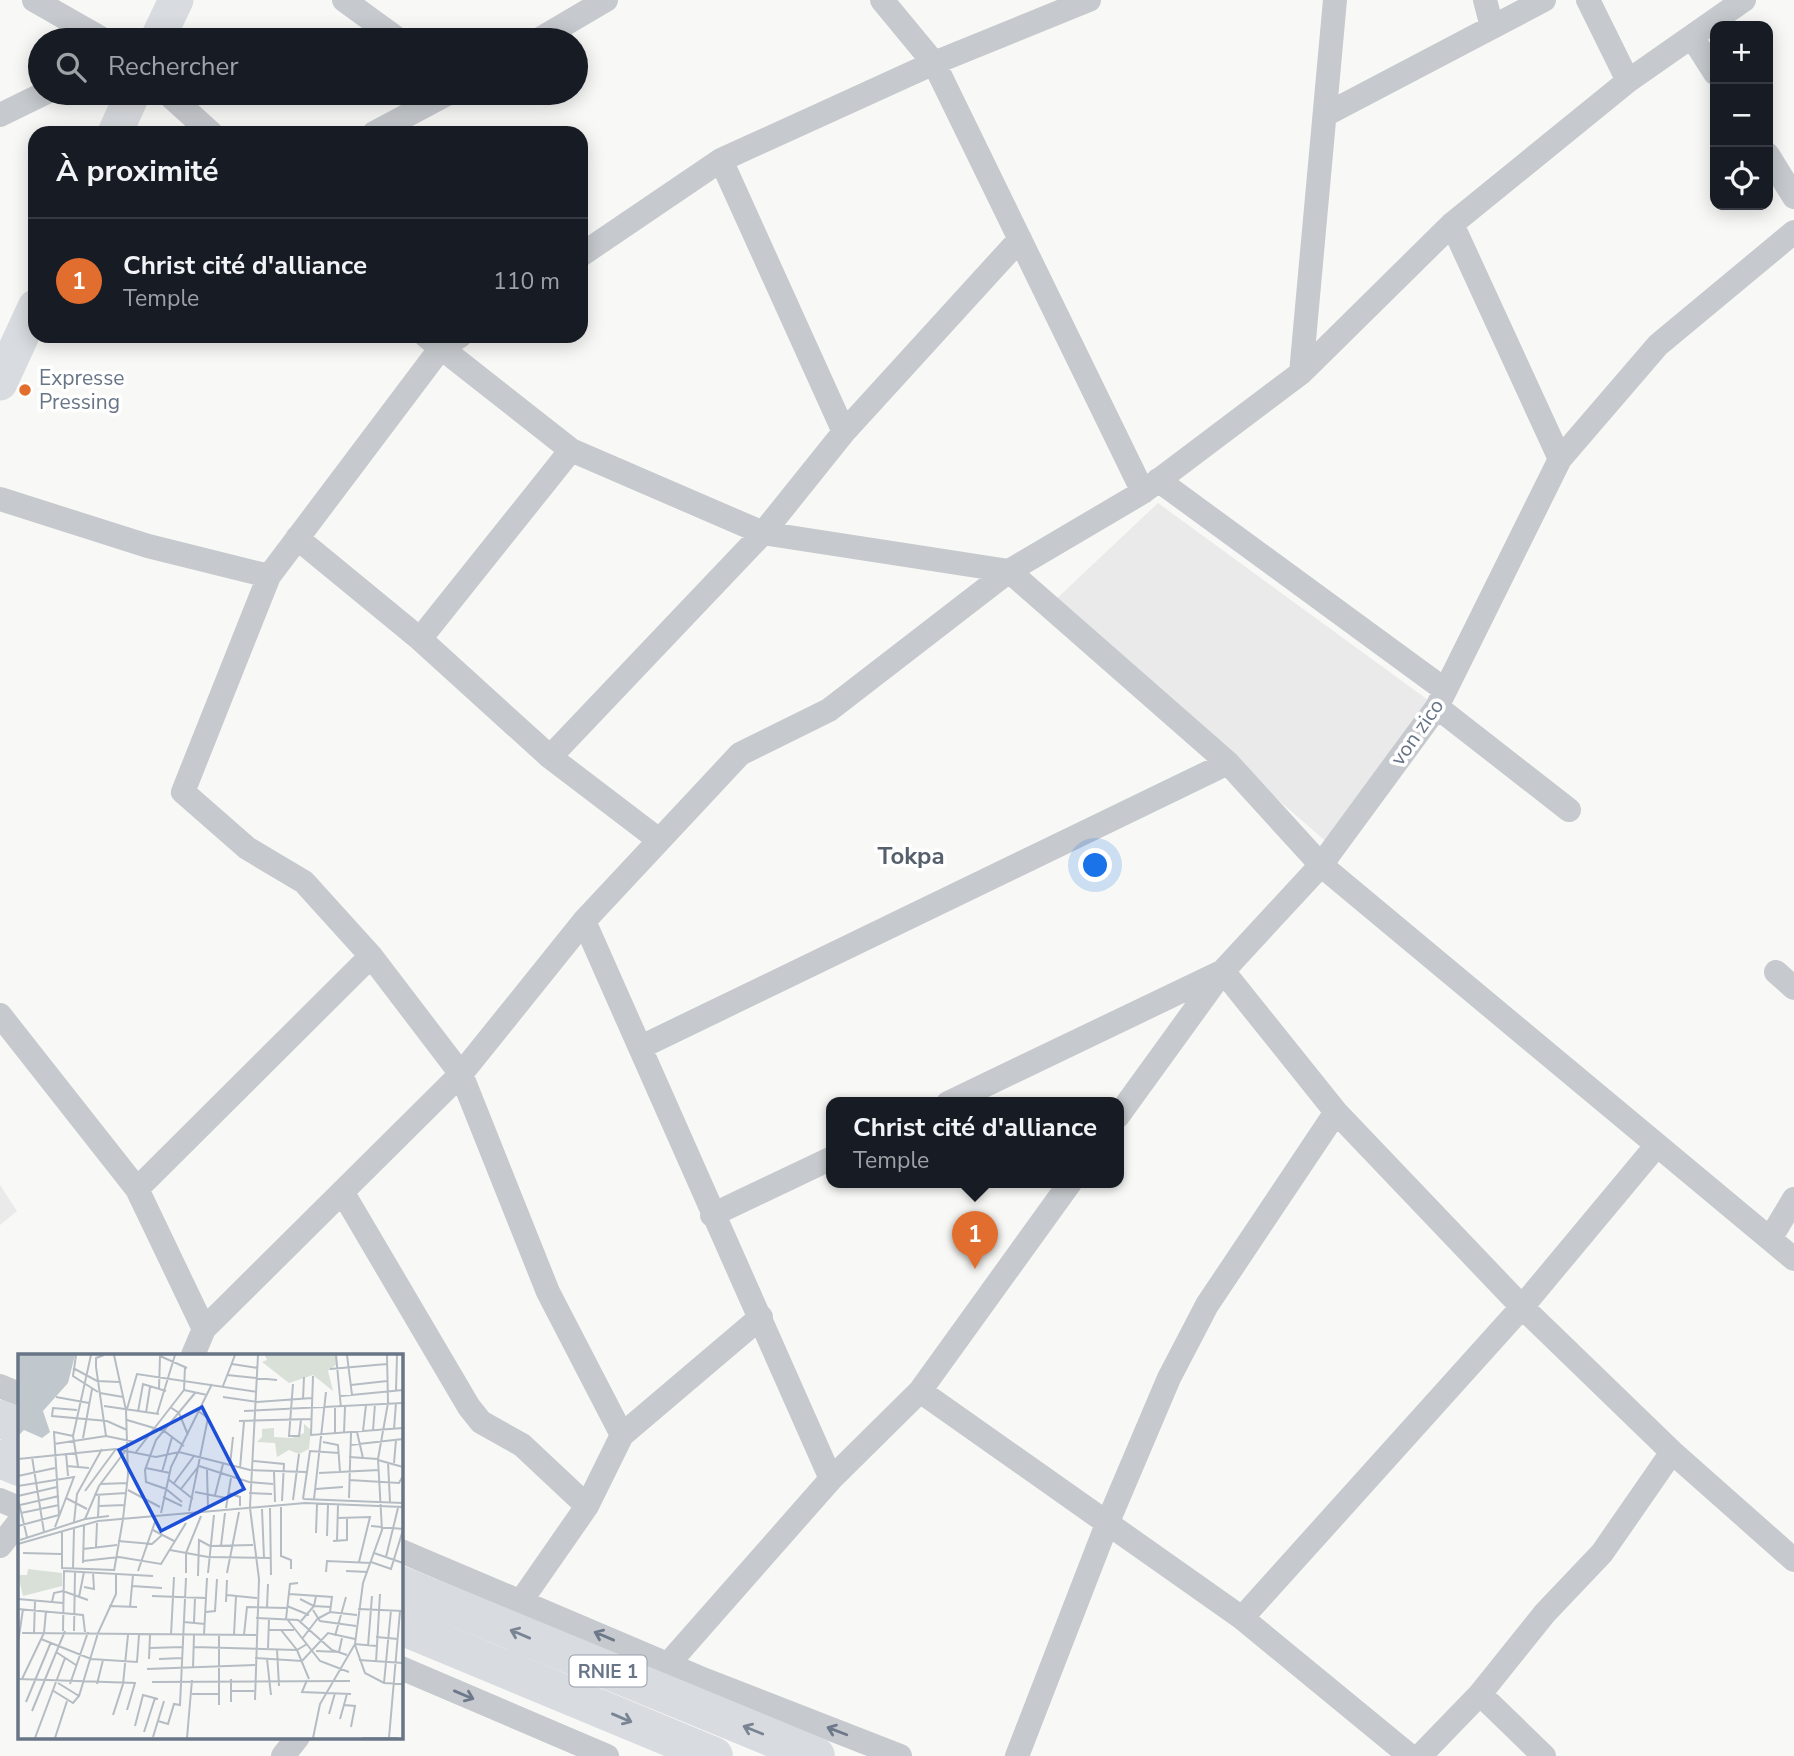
<!DOCTYPE html>
<html lang="fr">
<head>
<meta charset="utf-8">
<style>
  body { margin:0; font-family:"Nunito Sans",sans-serif; background:#20242c; color:#f1f3f6 }
  .controls { position:absolute; right:21px; top:21px; display:grid; overflow:hidden; border-radius:14px; box-shadow:0 4px 18px #0003 }
  .controls button { width:63px; height:63px; display:grid; place-items:center; padding:0; border:0; border-bottom:2px solid #363941; background:#171b24; color:#f1f3f6; font:35px sans-serif }
  .you { position:absolute; left:1096px; top:866px; width:24px; height:24px; margin:-18px; border:5px solid #fff; border-radius:50%; background:#1a73e8; box-shadow:0 0 0 10px #1a73e833 }
  .badge { display:grid; place-items:center; width:46px; height:46px; border-radius:50%; background:#e16e2e; color:#fff; font-size:23px; font-weight:700 }
  .pin { position:absolute; translate:-50% -58px; filter:drop-shadow(0 2px 4px #0008) }
  .pin::after { content:''; position:absolute; top:37px; width:24px; height:21px; background:inherit; clip-path:polygon(0 0,100% 0,50% 100%) }
  .popup { position:absolute; left:826px; top:1097px; width:298px; height:91px; box-sizing:border-box; display:grid; place-content:center; border-radius:14px; background:#171b24; filter:drop-shadow(0 2px 5px #0005); font-size:23px; white-space:nowrap; color:#9ea1a6 }
  .popup b { font-size:26px; color:#f1f3f6 }
  .popup::after { content:''; position:absolute; left:50%; top:100%; margin-left:-14px; border:14px solid transparent; border-top-color:#171b24 }
  .list { margin:0; padding:0; list-style:none }
  h2 { display:flex; justify-content:space-between; align-items:center; height:91px; margin:0; padding:0 28px; font-size:30px }
  h2 small { font-size:23px; font-weight:400; color:#9ea1a6 }
  .list li { display:grid; grid-template-columns:46px 1fr auto; gap:21px; align-items:center; box-sizing:border-box; height:126px; padding:0 28px; border-top:2px solid #363941 }
  .list b { display:block; font-size:26px; white-space:nowrap }
  .list p { margin:0; font-size:23px; white-space:nowrap; color:#9ea1a6 }
  .list em { font-size:23px; font-style:normal; color:#9ea1a6 }
  .icon { flex:none; width:38px; height:38px; fill:none; stroke:currentColor; stroke-width:2; stroke-linecap:round; stroke-linejoin:round }
  .map { position:relative; flex:none; width:1794px; height:1756px; overflow:hidden }
  .search { position:absolute; background:#171b24; box-shadow:0 4px 18px #0003; left:28px; top:28px; width:560px; height:77px; display:flex; align-items:center; gap:18px; box-sizing:border-box; padding:0 24px; border-radius:38px; color:#9ea1a6; font-size:26px }
  .panel { position:absolute; background:#171b24; box-shadow:0 4px 18px #0003; left:28px; top:126px; width:560px; height:217px; border-radius:21px }
  .map>svg:first-child { display:block }
  .built { fill:#e9eae9 }
  .lines { fill:none; stroke-linecap:round; stroke-linejoin:round }
  .minor { stroke:#c6c9cd; stroke-width:24 }
  .secondary { stroke:#d8dbdf; stroke-width:35 }
  .trunk { stroke:#d8dbdf; stroke-width:38 }
  .oneway { stroke:#798494 }
  .oneway2 { stroke:#6d798a }
  .poi-dot { fill:#e16e2e; stroke:#fff; stroke-width:2.5 }
  .labels { text-anchor:middle; stroke-width:7; stroke-linejoin:round; paint-order:stroke }
  .shield { fill:#fff; stroke:#959eab; stroke-width:2 }
  .shield-label { font-size:19px; font-weight:bold; fill:#687587 }
  .poi-label { font-size:21px; fill:#687587; stroke:#fff; text-anchor:start }
  .street-label { font-size:21px; fill:#687587; stroke:#fff }
  .quarter-label { font-size:24px; font-weight:bold; fill:#565f6c; stroke:#fff }
  .inset-road { fill:none; stroke:#b5bcc3; stroke-width:2 }
  .view { fill:#1d4ed8; fill-opacity:0.15; stroke:#1d4ed8; stroke-width:3.5 }
  .inset-edge { fill:none; stroke:#687587; stroke-width:3.5 }
</style>
</head>
<body>
<div class="map">
<svg width="1794" height="1756" viewBox="0 0 1794 1756">
  <rect width="100%" height="100%" fill="#f8f9f6"/>
  <!-- built -->
  <path class="built" d="M 1158,503 L 1432,703 L 1330,845 L 1052,603 Z
    M 0,1185 L 17,1211 L 0,1225 Z"/>
  <g class="lines">
    <!-- minor -->
    <path class="minor" d="M 34,0 L 104,40
      M 344,0 L 399,40
      M 882,0 L 934,63 L 1143,492
      M 1485,0 L 1492,27
      M 1588,0 L 1628,81
      M 1692,37 L 1715,73
      M 538,40 L 606,0
      M 167,93 L 211,133
      M 0,115 L 45,93
      M 1325,115 L 1544,0
      M 374,133 L 449,93
      M 1768,155 L 1794,197
      M 721,160 L 844,432
      M 1452,224 L 1560,459
      M 581,255 L 721,160 L 934,63 L 1089,0
      M 426,336 L 571,450 L 763,533 L 1009,571 L 1228,763 L 1321,865 L 1794,1259
      M 460,336 L 440,349 L 269,576 L 183,792 L 247,848 L 304,882 L 371,956 L 461,1074 L 548,1292 L 622,1435
      M 1301,373 L 1335,0
      M 1158,480 L 1445,690
      M 0,499 L 148,546 L 269,576
      M 297,538 L 420,639 L 550,757 L 659,840
      M 420,639 L 571,450
      M 1437,707 L 1569,810
      M 550,757 L 763,533 L 844,432 L 1020,239
      M 584,921 L 831,1479
      M 1223,971 L 1336,1112 L 1522,1307 L 1672,1452 L 1794,1560
      M 1776,972 L 1794,988
      M 0,1015 L 137,1189 L 204,1329
      M 641,1047 L 1228,763
      M 948,1103 L 1219,973
      M 1118,1116 L 1223,971 L 1321,865 L 1437,707 L 1560,459 L 1658,345 L 1794,232
      M 137,1189 L 371,956
      M 343,1193 L 469,1407 L 481,1422 L 522,1445 L 587,1506
      M 712,1215 L 832,1158
      M 1770,1239 L 1794,1199
      M 193,1355 L 204,1329 L 461,1074 L 584,921 L 740,754 L 829,710 L 1009,571 L 1143,492 L 1301,373 L 1452,224 L 1628,81 L 1744,0
      M 0,1386 L 19,1394
      M 920,1391 L 1242,1618 L 1410,1756
      M 0,1500 L 19,1508
      M 0,1546 L 19,1522
      M 401,1551 L 705,1680 L 900,1756
      M 521,1601 L 587,1506 L 622,1435 L 761,1317
      M 1242,1618 L 1522,1307 L 1657,1145
      M 669,1663 L 831,1479 L 920,1391 L 1070,1183
      M 401,1668 L 607,1756
      M 1480,1694 L 1544,1756
      M 283,1756 L 298,1737
      M 1017,1756 L 1107,1524 L 1169,1378 L 1207,1305 L 1336,1112
      M 1420,1756 L 1480,1694 L 1545,1613 L 1602,1553 L 1672,1452"/>
    <!-- secondary -->
    <path class="secondary" d="M 157,40 L 176,0
      M 115,133 L 133,93
      M 0,383 L 35,307"/>
    <!-- trunk -->
    <path class="trunk" d="M 0,1419 L 19,1426
      M 0,1459 L 19,1467
      M 401,1585 L 816,1756
      M 401,1626 L 714,1756"/>
  </g>
  <!-- one-way arrows -->
  <defs><path id="oneway-shaft" d="M-6 0H5M1.5-3L5.5 0L1.5 3" fill="none" stroke-width="1.6" stroke-linecap="round" stroke-linejoin="round" transform="scale(1.75)"/></defs>
  <g class="oneway">
    <use href="#oneway-shaft" transform="translate(520 1634) rotate(-157)"/>
    <use href="#oneway-shaft" transform="translate(622 1718) rotate(23)"/>
    <use href="#oneway-shaft" transform="translate(753 1730) rotate(-158)"/>
  </g>
  <g class="oneway2">
    <use href="#oneway-shaft" transform="translate(604 1636) rotate(-157)"/>
    <use href="#oneway-shaft" transform="translate(464 1695) rotate(23)"/>
    <use href="#oneway-shaft" transform="translate(837 1731) rotate(-159)"/>
  </g>
  <!-- markers -->
  <circle class="poi-dot" cx="25" cy="390" r="7"/>
  <g class="labels">
    <!-- shield labels -->
    <rect class="shield" x="569.5" y="1655.5" width="77" height="31" rx="5"/>
    <g class="shield-label">
      <text x="608" y="1678">RNIE 1</text>
    </g>
    <!-- poi labels -->
    <g class="poi-label">
      <text x="39" y="385">Expresse<tspan x="39" dy="24">Pressing</tspan></text>
    </g>
    <!-- street labels -->
    <g class="street-label">
      <text transform="translate(1417 732) rotate(-55)" y="7">von zico</text>
    </g>
    <!-- quarter labels -->
    <g class="quarter-label">
      <text x="911" y="864">Tokpa</text>
    </g>
  </g>
  <!-- overview -->
  <g transform="translate(18 1354)">
    <rect width="385" height="385" fill="#f8f9f6"/>
    <path d="M 247,1 L 318,1 L 319,10 L 310,17 L 315,37 L 295,21 L 271,29 L 244,8 L 249,6 ZM 286,70 L 293,76 L 291,95 L 281,100 L 271,96 L 259,103 L 257,89 L 239,88 L 244,83 L 244,75 L 256,74 L 256,83 L 274,84 L 286,79 ZM 10,215 L 44,219 L 44,232 L 5,242 L 0,221 L 9,221 Z" fill="#d9e0d7"/>
    <path d="M 0,1 L 57,1 L 50,29 L 25,57 L 32,78 L 24,84 L 6,76 L 0,82 Z" fill="#c0c8cd"/>
    <path class="inset-road" d="M 58,1 L 55,22 L 80,38M 86,1 L 78,4 L 78,13 L 88,82M 96,1 L 108,56 L 110,121 L 105,165M 318,1 L 323,54M 329,1 L 334,41M 142,2 L 169,14M 214,10 L 240,14M 55,14 L 79,27 L 101,28M 312,15 L 369,10M 209,21 L 259,26M 295,22 L 293,81 L 385,74M 275,30 L 271,82 L 281,82 L 283,66M 333,31 L 369,27M 205,32 L 217,1M 141,35 L 142,2M 166,36 L 189,41M 378,37 L 379,1M 82,39 L 105,43M 323,42 L 385,36M 38,43 L 71,49M 205,43 L 239,48 L 294,44M 285,45 L 286,23M 86,52 L 141,60M 152,53 L 161,59 L 170,81M 109,55 L 119,20 L 239,38M 59,56 L 35,54 L 34,62 L 89,67 L 109,76M 226,57 L 385,49M 120,58 L 125,30 L 148,37M 128,59 L 132,33M 139,60 L 157,1M 109,66 L 146,77 L 166,92M 221,67 L 294,65M 376,75 L 378,49M 355,76 L 357,50M 345,77 L 348,51M 339,78 L 345,104M 317,79 L 317,54M 326,79 L 327,53M 65,84 L 74,35M 305,88 L 320,91 L 322,118M 36,90 L 88,82 L 117,88M 332,91 L 385,85M 118,98 L 166,36 L 167,13M 48,99 L 50,122M 14,103 L 26,178M 331,103 L 360,105M 0,105 L 98,95 L 138,103 L 161,98 L 232,116 L 288,118M 360,106 L 385,113M 235,107 L 266,110 L 264,147M 370,108 L 372,148M 376,109 L 378,86M 212,111 L 215,83M 49,112 L 71,114M 60,112 L 55,82 L 73,1M 181,112 L 231,128 L 255,130M 128,114 L 152,119M 222,114 L 226,68M 189,116 L 190,155M 144,118 L 154,83M 256,118 L 257,148M 301,119 L 361,116M 0,122 L 37,114M 150,125 L 175,145M 331,126 L 381,129 L 385,122M 156,129 L 176,102M 83,130 L 109,129M 0,132 L 56,123 L 37,173M 163,135 L 180,113M 298,135 L 325,133M 110,136 L 142,153M 67,137 L 98,95M 177,138 L 208,144M 210,139 L 222,143 L 222,152M 231,139 L 254,140M 76,141 L 108,139M 197,141 L 205,110M 0,142 L 39,133M 145,143 L 164,152M 48,144 L 69,155M 331,144 L 333,79M 0,145 L 9,183M 285,145 L 385,149M 285,145 L 292,97 L 321,99M 296,145 L 308,38M 275,146 L 281,100M 164,148 L 148,135 L 128,128 L 127,116 L 138,86 L 177,39M 2,151 L 41,142M 81,152 L 107,151M 232,153 L 240,1M 263,153 L 263,202 L 273,206 L 273,215M 208,154 L 213,124M 232,154 L 241,225 L 237,346M 252,154 L 253,221M 244,155 L 246,204M 171,157 L 190,64 L 180,57M 3,159 L 41,151M 143,159 L 153,113 L 194,30M 80,163 L 81,142M 320,164 L 352,163 L 341,208M 67,165 L 81,132 L 108,96M 56,168 L 59,140 L 84,95M 0,172 L 41,161 L 36,78 L 55,82M 353,172 L 385,175M 135,176 L 156,187M 44,178 L 44,214 L 96,216M 298,179 L 299,150M 309,182 L 310,151M 2,186 L 67,165 L 91,162M 100,187 L 134,190 L 144,181M 315,187 L 329,186 L 329,164M 319,187 L 320,151M 0,190 L 80,167 L 287,149 L 385,153M 203,192 L 207,159M 78,193 L 79,169M 65,195 L 99,191M 152,196 L 190,203 L 253,204M 5,199 L 43,200M 356,199 L 385,209M 368,203 L 380,154M 65,207 L 101,203 L 143,210 L 168,169M 353,208 L 373,215 L 385,176M 65,209 L 66,172M 55,214 L 56,175M 96,217 L 105,165M 120,217 L 138,165M 328,217 L 350,218M 308,218 L 309,207 L 353,209M 168,219 L 168,199 L 183,162M 190,219 L 196,161M 209,219 L 221,158M 180,222 L 181,186 L 192,192 L 235,191M 114,232 L 144,234M 66,233 L 76,235 L 75,219M 271,240 L 314,243 L 312,258M 209,241 L 239,244M 134,242 L 188,244M 298,242 L 296,252 L 313,253M 61,243 L 66,218M 0,245 L 45,249M 282,245 L 296,252 L 283,267M 34,248 L 36,239 L 45,237 L 70,246M 208,248 L 209,226M 91,252 L 119,253M 269,252 L 291,261M 112,253 L 115,221M 249,253 L 250,230M 0,255 L 65,261 L 67,278M 340,255 L 385,257M 295,256 L 302,267 L 338,272M 188,258 L 197,257 L 199,225M 238,264 L 280,266 L 314,296 L 329,301M 301,264 L 312,258 L 339,261M 268,265 L 272,230 L 280,229M 269,265 L 302,307 L 331,318M 166,268 L 187,270M 176,268 L 177,244M 251,276 L 276,276M 263,276 L 279,296 L 291,325M 45,277 L 46,217 L 135,222M 56,277 L 57,218M 4,279 L 238,281M 16,279 L 17,247M 153,281 L 156,223M 186,281 L 189,224M 216,281 L 218,242M 226,281 L 229,253 L 269,254M 317,282 L 328,243M 358,283 L 380,285M 23,285 L 73,305 L 119,308 L 121,281M 284,285 L 300,264M 0,289 L 5,255M 336,290 L 359,292M 337,291 L 347,319 L 366,329 L 385,330M 350,292 L 354,242M 176,293 L 279,296 L 289,290M 131,294 L 165,293M 250,294 L 251,265M 259,295 L 261,332M 298,297 L 321,298 L 324,284M 38,298 L 58,311M 237,304 L 284,307 L 310,279 L 337,285M 131,305 L 132,281M 141,305 L 164,304M 249,305 L 253,341M 341,306 L 385,309M 358,308 L 362,240M 175,314 L 176,281M 129,315 L 237,311M 0,325 L 117,329 L 109,356M 4,325 L 26,279 L 28,257M 289,326 L 284,338 L 333,340M 134,328 L 332,327M 40,329 L 61,342M 366,329 L 373,256M 52,330 L 70,278M 79,330 L 85,306M 34,336 L 55,349 L 61,342 L 80,279 L 98,240 L 98,221M 213,337 L 236,337M 174,340 L 201,340M 8,348 L 33,288M 213,348 L 213,325M 201,351 L 201,281M 326,351 L 337,352 L 333,373M 14,357 L 47,277M 311,360 L 317,339M 95,361 L 105,330 L 110,281M 322,365 L 329,340M 140,367 L 150,370 L 156,350 L 162,351 L 168,224M 117,372 L 125,341 L 140,345M 126,378 L 137,344M 135,383 L 146,347M 17,384 L 47,304M 37,384 L 49,347M 169,384 L 174,326M 295,384 L 302,350 L 337,290 L 345,229 L 364,176 L 360,105 L 370,49 L 369,1M 344,384 L 380,384M 371,384 L 382,257"/>
    <path class="view" d="M 184,53 L 226,135 L 143,177 L 101,96 Z"/>
    <rect width="385" height="385" class="inset-edge"/>
  </g>
</svg>
<div class="controls">
<button>+</button>
<button>−</button>
<button><svg class="icon" aria-label="locate" viewBox="0 0 24 24"><circle cx="12" cy="12" r="6"/><path d="M12 2v4M12 18v4M2 12h4M18 12h4"/></svg></button>
</div>
<div class="you"></div>
<div class="pin badge" style="left:975px;top:1269px">1</div>
<div class="popup"><b>Christ cité d'alliance</b>Temple</div>
<div class="search"><svg class="icon" aria-label="search" viewBox="0 0 24 24"><circle cx="10" cy="10" r="6"/><path d="M15 15l6 6"/></svg>Rechercher</div>
<section class="panel">
<h2>À proximité<small></small></h2>
<ul class="list">
<li><span class="badge">1</span><div><b>Christ cité d'alliance</b><p>Temple</p></div><em>110 m</em></li>
</ul>
</section>
</div>
</body>
</html>
